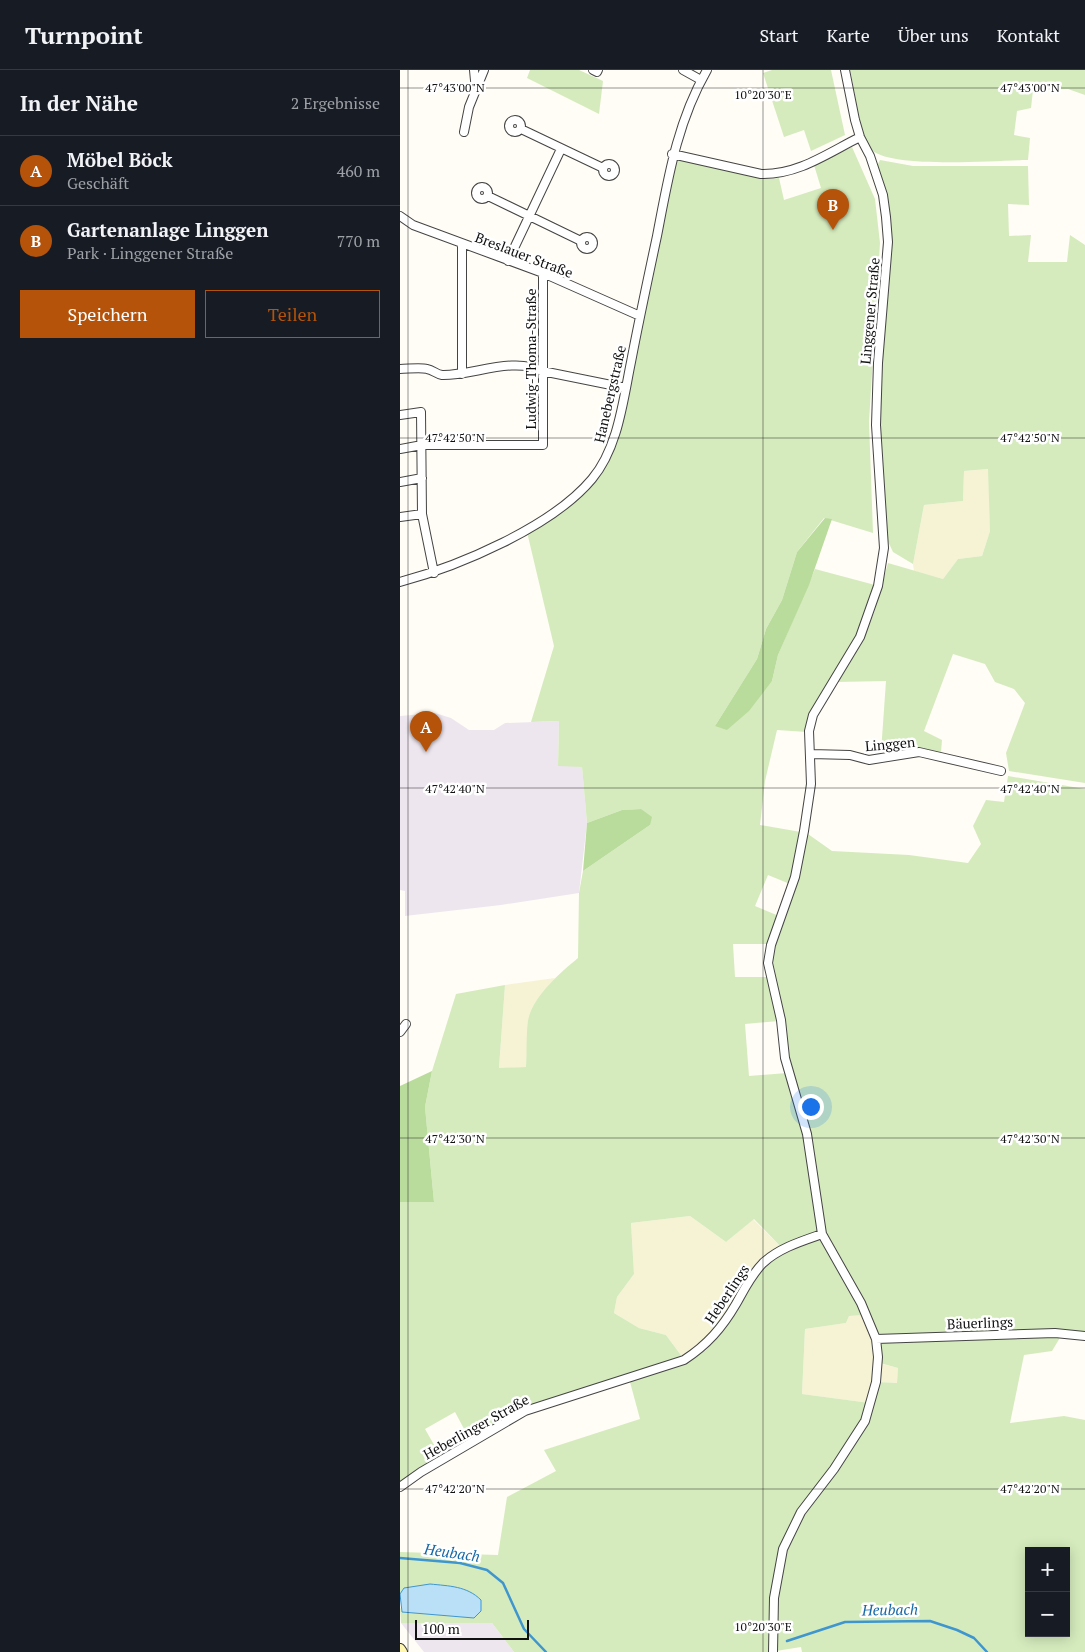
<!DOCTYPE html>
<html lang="de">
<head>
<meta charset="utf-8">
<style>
  body { margin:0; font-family:"PT Serif",serif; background:#20242c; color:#f1f3f6 }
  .controls { position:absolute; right:15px; bottom:15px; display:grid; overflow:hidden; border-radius:0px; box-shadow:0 2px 12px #0003 }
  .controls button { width:45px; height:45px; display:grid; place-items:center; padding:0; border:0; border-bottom:1px solid #363941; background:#171b24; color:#f1f3f6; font:25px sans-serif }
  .scale { position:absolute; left:15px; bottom:12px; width:114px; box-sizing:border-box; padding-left:5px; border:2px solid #111; border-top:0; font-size:14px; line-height:18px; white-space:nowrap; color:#111; -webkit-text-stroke:4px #fff; paint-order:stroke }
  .you { position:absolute; left:410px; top:1036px; width:18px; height:18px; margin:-12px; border:4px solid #fff; border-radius:50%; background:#1a73e8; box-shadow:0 0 0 8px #1a73e833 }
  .badge { display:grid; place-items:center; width:32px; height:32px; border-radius:50%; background:#b45309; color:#fff; font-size:16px; font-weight:700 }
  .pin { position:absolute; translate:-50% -41px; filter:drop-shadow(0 1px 2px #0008) }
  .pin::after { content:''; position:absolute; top:26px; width:18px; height:15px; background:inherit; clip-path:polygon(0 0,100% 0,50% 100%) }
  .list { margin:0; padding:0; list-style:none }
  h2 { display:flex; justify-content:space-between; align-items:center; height:65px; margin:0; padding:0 20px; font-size:21px }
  h2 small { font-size:16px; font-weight:400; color:#9ea1a6 }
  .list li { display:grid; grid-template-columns:32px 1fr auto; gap:15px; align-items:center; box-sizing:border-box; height:70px; padding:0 20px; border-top:1px solid #363941 }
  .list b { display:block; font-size:19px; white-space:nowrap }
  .list p { margin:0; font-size:16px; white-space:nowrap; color:#9ea1a6 }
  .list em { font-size:16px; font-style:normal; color:#9ea1a6 }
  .actions { display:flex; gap:10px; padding:15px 20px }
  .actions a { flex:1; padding:11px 0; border:1px solid #b45309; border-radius:0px; text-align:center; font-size:18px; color:#b45309 }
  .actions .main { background:#b45309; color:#fff }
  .map { position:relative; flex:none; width:685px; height:1582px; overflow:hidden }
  header { display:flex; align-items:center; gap:30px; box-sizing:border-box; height:70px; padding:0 25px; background:#171b24; border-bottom:1px solid #363941 }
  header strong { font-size:24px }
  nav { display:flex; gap:28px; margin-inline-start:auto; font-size:18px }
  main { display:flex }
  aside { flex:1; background:#171b24 }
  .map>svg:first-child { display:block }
  .industrial { fill:#eee6ef }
  .farmland { fill:#f6f3d4 }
  .green { fill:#d5ebbd; fill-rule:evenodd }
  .forest { fill:#b9dc9c }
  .water { fill:#b9e0f7; stroke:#3f96cf }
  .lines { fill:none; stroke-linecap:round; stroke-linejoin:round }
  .stream { stroke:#3f96cf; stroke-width:2.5 }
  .minor-casing { stroke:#444; stroke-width:10 }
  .secondary-casing { stroke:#333; stroke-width:12 }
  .minor { stroke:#fff; stroke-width:8 }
  .secondary { stroke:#fff6b0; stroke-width:10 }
  .ticks { fill:none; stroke:#111; stroke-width:1; stroke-opacity:0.45 }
  .labels { text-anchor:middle; stroke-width:5; stroke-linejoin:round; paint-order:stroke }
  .street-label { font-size:14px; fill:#111; stroke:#fff }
  .water-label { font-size:15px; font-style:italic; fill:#1768a6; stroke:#fff }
  .ticks-label { font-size:12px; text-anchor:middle; fill:#111; stroke:#fff; stroke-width:5; stroke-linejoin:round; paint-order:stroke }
</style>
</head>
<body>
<header>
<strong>Turnpoint</strong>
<nav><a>Start</a><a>Karte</a><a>Über uns</a><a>Kontakt</a></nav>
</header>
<main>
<aside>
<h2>In der Nähe<small>2 Ergebnisse</small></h2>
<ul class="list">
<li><span class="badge">A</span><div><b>Möbel Böck</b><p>Geschäft</p></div><em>460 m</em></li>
<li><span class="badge">B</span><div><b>Gartenanlage Linggen</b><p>Park · Linggener Straße</p></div><em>770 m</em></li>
</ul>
<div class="actions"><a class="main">Speichern</a><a>Teilen</a></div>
</aside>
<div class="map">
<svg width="685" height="1582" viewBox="0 0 685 1582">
  <rect width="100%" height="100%" fill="#fffdf5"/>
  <!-- industrial -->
  <path class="industrial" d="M 35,643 L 51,648 L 69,660 L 94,660 L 105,653 L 159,651 L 158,695 L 182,696 L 187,753 L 179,823 L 101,835 L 5,846 L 5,821 L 0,820 L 0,646 Z
    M 1,1553 L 92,1553 L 114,1582 L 24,1582 Z"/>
  <!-- farmland -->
  <path class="farmland" d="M 589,399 L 590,461 L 582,486 L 558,489 L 543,509 L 514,501 L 513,494 L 524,435 L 563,431 L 564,401 Z
    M 155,908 L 139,928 L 129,948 L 126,997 L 99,999 L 105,915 Z
    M 290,1146 L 326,1172 L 353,1149 L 382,1178 L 300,1276 L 283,1288 L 266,1265 L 239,1258 L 214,1243 L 217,1227 L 234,1204 L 231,1153 Z
    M 464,1245 L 473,1269 L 475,1292 L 498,1298 L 497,1313 L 478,1312 L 470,1333 L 402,1324 L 405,1259 L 446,1253 L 449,1246 Z"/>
  <!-- green -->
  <path class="green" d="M 130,0 L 179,0 L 203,11 L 199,44 L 127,8 Z
    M 372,0 L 431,0 L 445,65 L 411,81 L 404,60 L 384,67 L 363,3 Z
    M 450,0 L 685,0 L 685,25 L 668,19 L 633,20 L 631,38 L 617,41 L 614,65 L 630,68 L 628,90 C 601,90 485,100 470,78 C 457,57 456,24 450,0 Z
    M 452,77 L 475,129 L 480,173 L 469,352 L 473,463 L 424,448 L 397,482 L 382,530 L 366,559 L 357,589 L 315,656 L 372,611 L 378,585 L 415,499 L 475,515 L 458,565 L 407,662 L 377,660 L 365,711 L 360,755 L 401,762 L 390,814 L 368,805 L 355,836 L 379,846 L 368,874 L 333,874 L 335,907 L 367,907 L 379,951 L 345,954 L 349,1006 L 387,1003 L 405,1064 L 419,1162 L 382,1178 L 354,1149 L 326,1172 L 290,1146 L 231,1153 L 234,1204 L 217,1227 L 214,1243 L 239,1258 L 266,1265 L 283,1288 L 123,1338 L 70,1370 L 55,1342 L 25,1359 L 41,1387 L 0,1413 L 0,1132 L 34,1132 L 25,1037 L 32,1001 L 56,924 L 105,915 L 99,998 L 126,997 C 127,982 126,966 128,951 C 132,927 161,902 178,888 L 179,823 L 183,801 L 250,755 L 241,739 L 222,740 L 187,753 L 182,697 L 158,696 L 159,651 L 131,652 L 154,576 L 127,462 C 171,435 200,417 217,365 L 275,88 L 371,109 L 379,108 L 384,130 L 421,118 L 414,95 Z
    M 480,90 L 513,96 L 628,96 L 629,135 L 608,134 L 609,166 L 631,165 L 628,192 L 667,192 L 670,165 L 685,175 L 685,713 L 609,701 L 606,683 L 625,633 L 614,619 L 595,612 L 585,594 L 553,584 L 524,661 L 542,670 L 541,682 L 520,678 L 481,682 L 486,611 L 436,612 L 463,568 L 474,543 L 488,493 L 543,509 L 558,489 L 582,486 L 590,461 L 588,399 L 564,401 L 563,431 L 524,435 L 513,494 L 493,482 L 486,467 L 479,332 L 491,172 L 477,96 Z
    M 608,706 L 685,719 L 685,1263 L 477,1267 L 424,1164 L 370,893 L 371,884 L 408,764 L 432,781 L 509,785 L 568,793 L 581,774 L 573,756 L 586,730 L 604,732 Z
    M 420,1167 L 464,1245 L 449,1246 L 446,1253 L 405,1259 L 402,1324 L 470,1333 L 463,1351 L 381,1478 L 370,1582 L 114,1582 L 92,1553 L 1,1553 L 0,1537 L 2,1542 L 74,1548 L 81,1541 L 4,1518 L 0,1524 L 0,1482 L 98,1485 L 107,1427 L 156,1401 L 144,1380 L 240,1349 L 230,1312 L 285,1293 L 306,1280 L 321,1261 L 352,1208 L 376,1185 Z
    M 661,1266 L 652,1281 L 624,1285 L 610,1353 L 664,1346 L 685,1350 L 685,1582 L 402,1582 L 401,1577 L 376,1581 L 377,1529 L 386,1480 L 403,1443 L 453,1376 L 478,1312 L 497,1313 L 498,1298 L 480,1293 L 478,1271 ZM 629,1481 L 666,1481 L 666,1563 L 629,1563 Z"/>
  <!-- forest -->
  <path class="forest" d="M 425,448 L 432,449 L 409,515 L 378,585 L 372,611 L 349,641 L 327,660 L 315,656 L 357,589 L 366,559 L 382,530 L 397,482 Z
    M 241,739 L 252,747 L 250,755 L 183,801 L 187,753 L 222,740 Z
    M 32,1001 L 25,1037 L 34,1132 L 0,1132 L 0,1016 Z"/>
  <!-- water -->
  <path class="water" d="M 30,1514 C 49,1516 67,1516 81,1530 L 81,1541 L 74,1548 L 2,1542 L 0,1524 L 4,1518 Z"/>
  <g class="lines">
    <!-- stream -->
    <path class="stream" d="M 0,1488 L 60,1493 L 87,1500 L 103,1513 L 124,1559 L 146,1582
      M 387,1571 L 445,1552 L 530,1551 L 557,1560 L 574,1568 L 587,1582"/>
    <!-- minor casing -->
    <g class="minor-casing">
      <path id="minor" d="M 74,0 L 76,21
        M 193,0 L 197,2 L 198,0
        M 283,0 L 301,10
        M109 56a6 6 0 1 1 12 0a6 6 0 1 1-12 0Z
        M 121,59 L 203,98
        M 64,62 L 69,37 L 84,0
        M 272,84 L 361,104 C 398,105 428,83 460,67
        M203 100a6 6 0 1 1 12 0a6 6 0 1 1-12 0Z
        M76 123a6 6 0 1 1 12 0a6 6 0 1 1-12 0Z
        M 88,126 L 181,171
        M 0,146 L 13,155 L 143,203 L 240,246
        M181 173a6 6 0 1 1 12 0a6 6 0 1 1-12 0Z
        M 108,191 L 161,79
        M 0,299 C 8,299 20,297 27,299 C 33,300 36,304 42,305 C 71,306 114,286 142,301 L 226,318
        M 62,304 L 62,175
        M 0,345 L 21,342 L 22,444 L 34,503
        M 0,379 L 22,375 L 143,375 L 143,203
        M 0,412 L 22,408
        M 0,447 L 22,444
        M 0,512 C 59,496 152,457 192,409 C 218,378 223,331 231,292 C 239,250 248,208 257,166 C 268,109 277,52 307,0
        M 411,684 L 450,685 L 469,690 L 519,682 L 601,701
        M 0,962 L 6,954
        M 476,1269 L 655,1263 L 685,1266
        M 0,1417 L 21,1402 L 125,1341 L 284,1290 C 307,1275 322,1258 336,1234 C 344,1220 351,1205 363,1193 C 379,1178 402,1171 422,1164
        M 373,1582 L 374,1528 L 383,1479 L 401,1442 L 434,1399 L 465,1351 L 476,1312 L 478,1287 L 476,1269 L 461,1233 L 422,1164 L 407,1064 L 385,988 L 381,950 L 368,893 L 371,875 L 395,807 L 404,761 L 411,714 L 409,661 L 413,645 L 460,567 L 478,516 L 484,478 L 476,355 L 478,293 L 488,172 L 486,147 L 483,125 L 470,86 L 460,67 L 455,50 L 445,0"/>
    </g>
    <!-- secondary casing -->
    <g class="secondary-casing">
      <path id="secondary" d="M 0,1579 L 2,1582"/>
    </g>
    <!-- minor -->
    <use href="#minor" class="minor"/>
    <!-- secondary -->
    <use href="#secondary" class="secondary"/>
  </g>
  <!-- ticks -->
  <path class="ticks" d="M 8,0 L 8,1582M 363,0 L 363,1582M 0,18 L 685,18M 0,368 L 685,368M 0,718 L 685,718M 0,1068 L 685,1068M 0,1419 L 685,1419"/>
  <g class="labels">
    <!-- street labels -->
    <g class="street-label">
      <text transform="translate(124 185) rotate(21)" y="5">Breslauer Straße</text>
      <text transform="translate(470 241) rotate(-85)" y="5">Linggener Straße</text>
      <text transform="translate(131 289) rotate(-90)" y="5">Ludwig-Thoma-Straße</text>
      <text transform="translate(210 324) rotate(-77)" y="5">Hanebergstraße</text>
      <text transform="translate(490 674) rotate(-5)" y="5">Linggen</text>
      <text transform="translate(327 1224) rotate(-56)" y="5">Heberlings</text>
      <text transform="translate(580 1253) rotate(-2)" y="5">Bäuerlings</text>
      <text transform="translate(76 1357) rotate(-29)" y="5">Heberlinger Straße</text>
    </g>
    <!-- water labels -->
    <g class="water-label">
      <text transform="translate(52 1483) rotate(8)" y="5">Heubach</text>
      <text transform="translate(490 1540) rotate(-1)" y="5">Heubach</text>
    </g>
  </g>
  <g class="ticks-label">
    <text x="55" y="22">47°43'00"N</text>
    <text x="630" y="22">47°43'00"N</text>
    <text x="363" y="29">10°20'30"E</text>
    <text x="55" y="372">47°42'50"N</text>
    <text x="630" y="372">47°42'50"N</text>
    <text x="55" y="723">47°42'40"N</text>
    <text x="630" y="723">47°42'40"N</text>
    <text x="55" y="1073">47°42'30"N</text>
    <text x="630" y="1073">47°42'30"N</text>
    <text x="55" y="1423">47°42'20"N</text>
    <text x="630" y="1423">47°42'20"N</text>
    <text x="363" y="1561">10°20'30"E</text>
  </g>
</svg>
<div class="controls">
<button>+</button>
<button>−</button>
</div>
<div class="scale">100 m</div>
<div class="you"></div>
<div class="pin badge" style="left:26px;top:682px">A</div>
<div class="pin badge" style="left:433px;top:160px">B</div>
</div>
</main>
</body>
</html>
